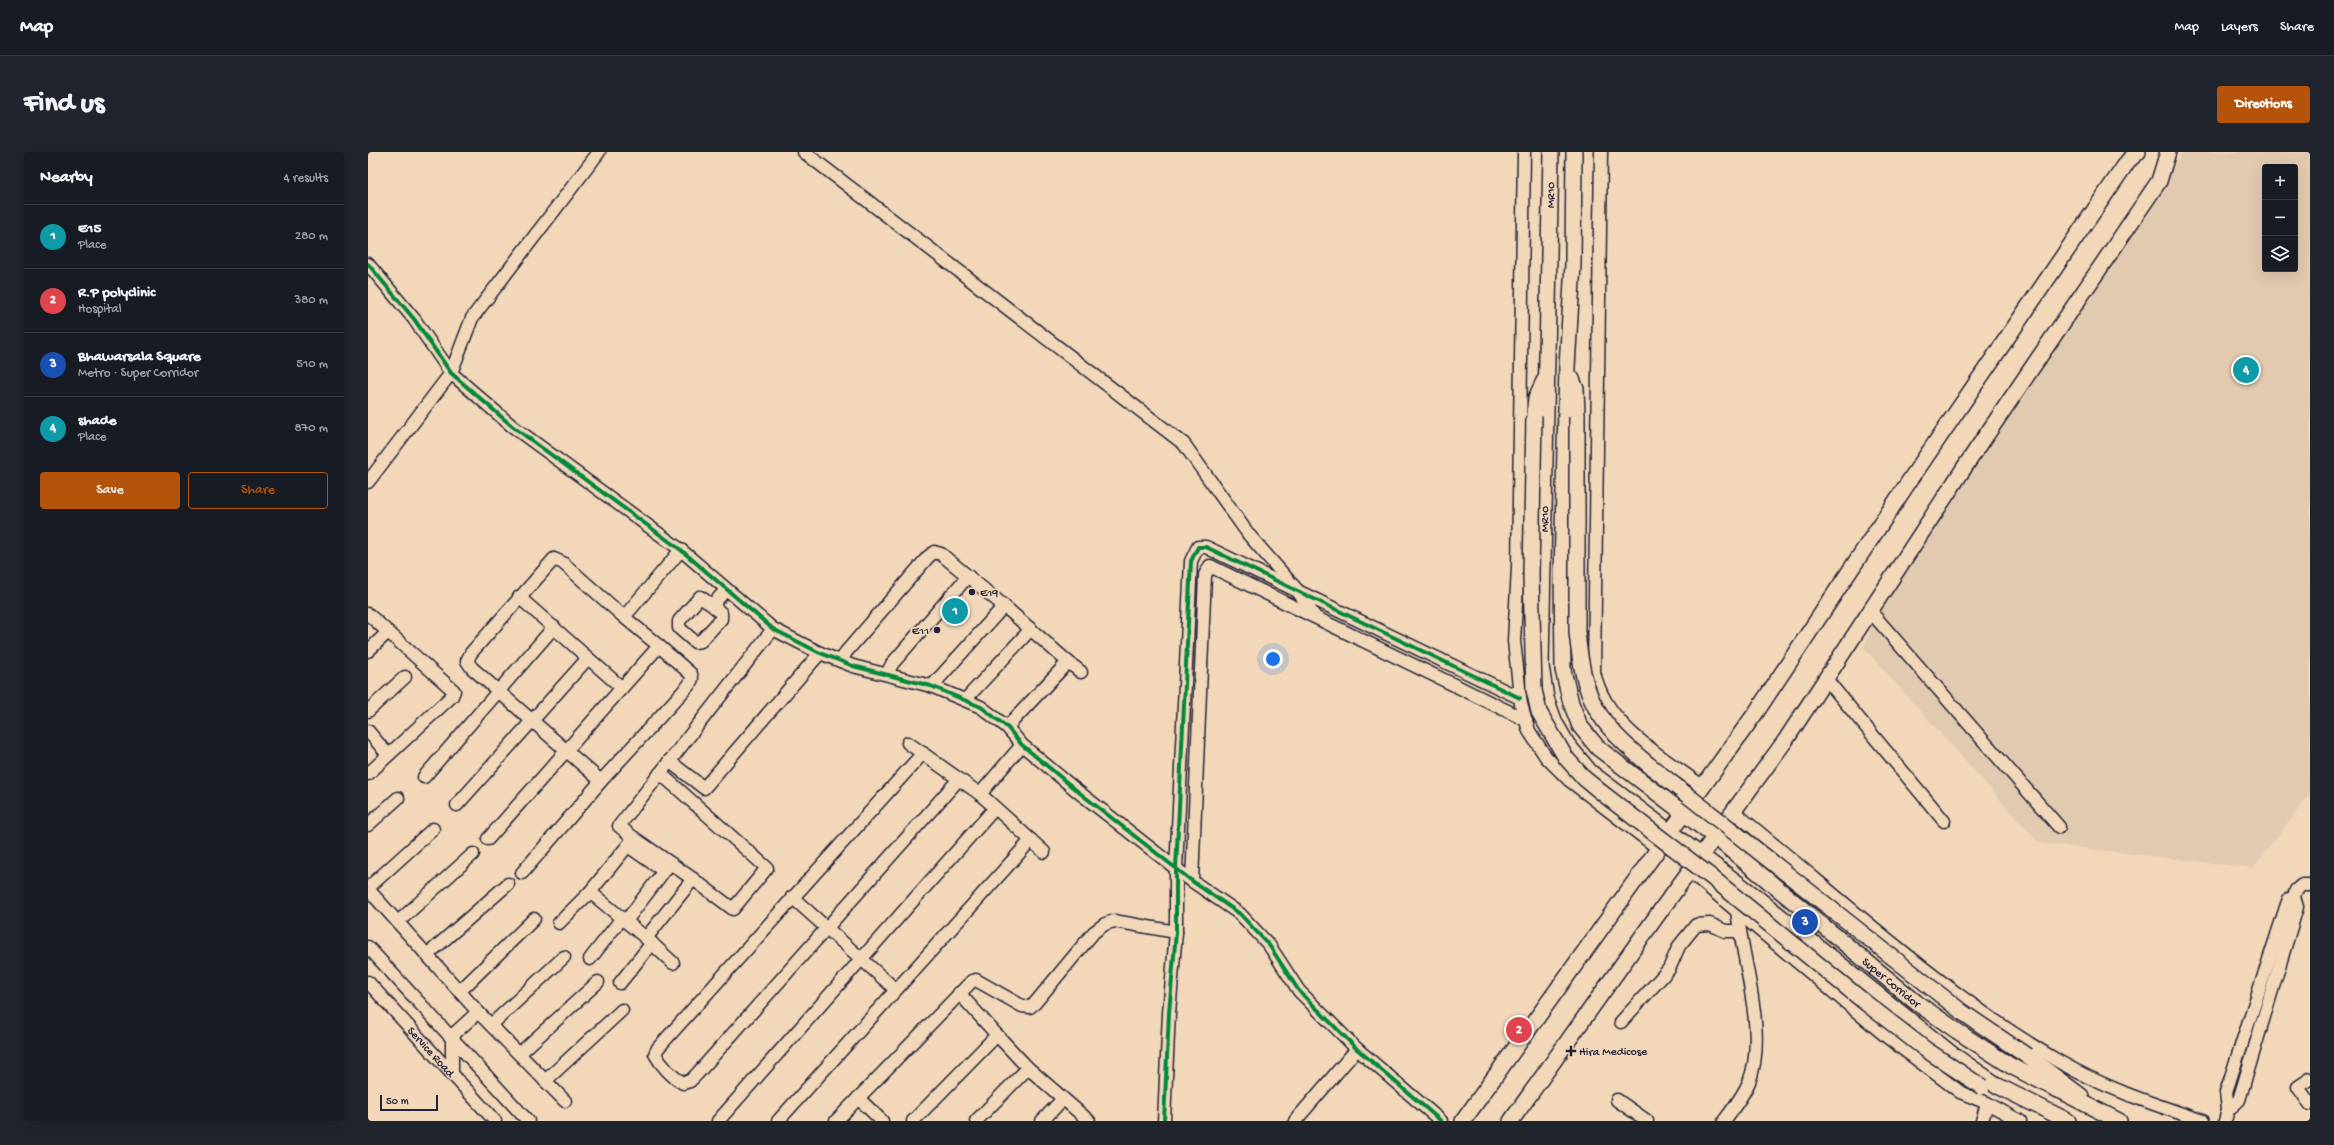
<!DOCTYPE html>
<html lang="en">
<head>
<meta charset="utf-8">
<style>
  body { margin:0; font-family:"Gochi Hand",sans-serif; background:#20242c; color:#f1f3f6 }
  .controls { position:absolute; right:12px; top:12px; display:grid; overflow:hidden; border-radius:4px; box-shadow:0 4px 16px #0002 }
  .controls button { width:36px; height:36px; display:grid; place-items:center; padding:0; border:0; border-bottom:1px solid #363941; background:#171b24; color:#f1f3f6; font:20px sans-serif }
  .scale { position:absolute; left:12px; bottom:10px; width:58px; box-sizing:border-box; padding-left:4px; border:2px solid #22223b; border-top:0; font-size:11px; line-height:14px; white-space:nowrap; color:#22223b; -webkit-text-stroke:3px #f2d8b9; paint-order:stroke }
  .you { position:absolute; left:905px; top:507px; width:14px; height:14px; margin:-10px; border:3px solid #fff; border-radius:50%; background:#1a73e8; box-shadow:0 0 0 6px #1a73e833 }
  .badge { display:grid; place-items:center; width:26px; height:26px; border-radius:50%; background:#b45309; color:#fff; font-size:13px; font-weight:700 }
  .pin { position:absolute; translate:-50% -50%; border:2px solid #fff; box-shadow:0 1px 4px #0006 }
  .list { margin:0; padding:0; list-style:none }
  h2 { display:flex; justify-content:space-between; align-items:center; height:52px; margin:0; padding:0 16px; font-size:17px }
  h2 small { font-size:13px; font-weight:400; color:#9ea1a6 }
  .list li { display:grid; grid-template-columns:26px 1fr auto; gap:12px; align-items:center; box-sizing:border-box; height:64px; padding:0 16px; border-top:1px solid #363941 }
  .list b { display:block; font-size:15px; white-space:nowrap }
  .list p { margin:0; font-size:13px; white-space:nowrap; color:#9ea1a6 }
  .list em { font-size:13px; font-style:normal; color:#9ea1a6 }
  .actions { display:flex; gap:8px; padding:12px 16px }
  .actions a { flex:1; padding:9px 0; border:1px solid #b45309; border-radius:4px; text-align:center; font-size:14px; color:#b45309 }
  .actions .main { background:#b45309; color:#fff }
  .icon { flex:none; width:22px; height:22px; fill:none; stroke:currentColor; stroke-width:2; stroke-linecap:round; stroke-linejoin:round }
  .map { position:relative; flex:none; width:1942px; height:969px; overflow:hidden; border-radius:4px }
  header { display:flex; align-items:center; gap:24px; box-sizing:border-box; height:56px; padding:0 20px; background:#171b24; border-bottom:1px solid #363941 }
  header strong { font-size:19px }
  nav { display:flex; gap:22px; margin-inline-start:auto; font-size:14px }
  .intro { display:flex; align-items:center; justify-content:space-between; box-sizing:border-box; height:96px; padding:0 24px }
  h1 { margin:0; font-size:28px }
  .button { padding:10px 18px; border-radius:4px; background:#b45309; color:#fff; font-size:14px; font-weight:700 }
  main { display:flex; gap:24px; padding:0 24px }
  aside { flex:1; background:#171b24; border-radius:4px; box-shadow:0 4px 16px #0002 }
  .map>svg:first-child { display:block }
  .built { fill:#e2cab0; fill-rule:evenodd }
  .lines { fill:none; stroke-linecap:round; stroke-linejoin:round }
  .minor-casing { stroke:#22223b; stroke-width:15 }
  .major-casing { stroke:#22223b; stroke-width:18 }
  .minor { stroke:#f2d8b9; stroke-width:12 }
  .major { stroke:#f2d8b9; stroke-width:15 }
  .major-bridge-casing { stroke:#22223b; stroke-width:18; stroke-linecap:butt }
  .major-bridge { stroke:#f2d8b9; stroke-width:15 }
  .cycleway-casing { stroke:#f2d8b9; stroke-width:6 }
  .cycleway { stroke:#00873e; stroke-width:4 }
  .poi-dot { fill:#22223b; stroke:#f2d8b9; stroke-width:1.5 }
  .labels { text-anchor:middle; stroke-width:3.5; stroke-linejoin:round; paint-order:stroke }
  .street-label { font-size:12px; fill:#22223b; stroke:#f2d8b9 }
  .poi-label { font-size:12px; fill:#22223b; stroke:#f2d8b9; text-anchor:start }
</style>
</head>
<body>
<header>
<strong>Map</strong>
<nav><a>Map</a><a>Layers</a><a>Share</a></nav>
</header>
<div class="intro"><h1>Find us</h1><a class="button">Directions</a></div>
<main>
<aside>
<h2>Nearby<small>4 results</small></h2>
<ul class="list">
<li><span class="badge" style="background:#0f9aa8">1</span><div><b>E15</b><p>Place</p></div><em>280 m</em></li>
<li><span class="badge" style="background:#e0444e">2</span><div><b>R.P polyclinic</b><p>Hospital</p></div><em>380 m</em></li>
<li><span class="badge" style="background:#1a4fb4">3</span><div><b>Bhawarsala Square</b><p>Metro · Super Corridor</p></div><em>510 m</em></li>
<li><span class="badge" style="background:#0f9aa8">4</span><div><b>shade</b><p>Place</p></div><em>870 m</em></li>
</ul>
<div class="actions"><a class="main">Save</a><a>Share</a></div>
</aside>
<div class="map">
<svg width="1942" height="969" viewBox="0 0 1942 969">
  <rect width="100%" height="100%" fill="#f2d8b9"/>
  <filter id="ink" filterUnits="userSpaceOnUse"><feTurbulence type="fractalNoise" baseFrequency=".025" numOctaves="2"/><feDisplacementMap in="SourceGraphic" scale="8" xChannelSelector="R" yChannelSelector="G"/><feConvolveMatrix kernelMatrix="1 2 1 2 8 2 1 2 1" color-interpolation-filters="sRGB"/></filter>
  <g filter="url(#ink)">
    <!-- built -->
    <path class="built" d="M 1815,0 L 1942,0 L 1942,642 L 1885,716 L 1671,691 L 1496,496 L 1514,445 ZM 1897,15 L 1927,15 L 1927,117 L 1897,117 Z"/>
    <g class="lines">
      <!-- minor casing -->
      <g class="minor-casing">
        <g id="minor">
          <path d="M 436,0 L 816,292 L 881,383 L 929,438 L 947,465"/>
          <path d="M 1156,0 L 1150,416 L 1146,489 L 1153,552 L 1161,579 L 1178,605 L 1201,628 L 1291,697"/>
          <path d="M 1233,0 L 1226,520 C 1238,575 1294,604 1335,635"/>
          <path d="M 0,112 L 46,167 L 83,221 L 144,274 L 313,398 L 405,477 L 452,501 L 485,514 L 563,534 L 613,555 L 639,575 L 654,593 L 708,638 L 824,729 L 872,762 L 901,793 L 931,839 L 989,897 L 1073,969"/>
          <path d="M 0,330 L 83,221 L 104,166 L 231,0"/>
          <path d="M 151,445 L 254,536"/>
          <path d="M 344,453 L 332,445 L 311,469 L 311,476 L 327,490 L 333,489 L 353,467 L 353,461 L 344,453 L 358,438"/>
          <path d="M 636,454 L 700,510 L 639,575"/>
          <path d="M 1502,459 L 1691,675"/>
          <path d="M 0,462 L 86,539 L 84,544 L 0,622"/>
          <path d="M 0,499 L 20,480"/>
          <path d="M 473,509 L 478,500 L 560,405 L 566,400 L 573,402 L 636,454 L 564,534"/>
          <path d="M 700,510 L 713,520"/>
          <path d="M 519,522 L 524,512 L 600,424"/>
          <path d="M 1458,527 L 1576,669"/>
          <path d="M 597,548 L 663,477"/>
          <path d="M 0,559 L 37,525"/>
          <path d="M 0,579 L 20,603"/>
          <path d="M 540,591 L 612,642 L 676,700"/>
          <path d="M 555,601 L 290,896 L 287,902 C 293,913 304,925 315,931 L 322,929 L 329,922 L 591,627"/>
          <path d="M 301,609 L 336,636 L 452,501"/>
          <path d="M 292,621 L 399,716 L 365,757 L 325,727"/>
          <path d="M 56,625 L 186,475"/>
          <path d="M 233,629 L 104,516 L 99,509 L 103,501 L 186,407 L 195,411 L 256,465"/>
          <path d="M 612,642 L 654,593"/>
          <path d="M 89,653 L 220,506"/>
          <path d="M 1366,660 C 1472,745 1572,840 1690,909 C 1736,936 1785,952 1835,969"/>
          <path d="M 0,673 L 30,646"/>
          <path d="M 266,686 L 325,727 L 278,786"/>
          <path d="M 120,687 L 291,494 L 256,465 L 313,398"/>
          <path d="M 260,694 L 296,719"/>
          <path d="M 1321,719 L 1519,885 L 1592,940 L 1619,951 L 1652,969"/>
          <path d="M 154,721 L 233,629 L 321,533 L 324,527 L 323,522 L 291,494"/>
          <path d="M 824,729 L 837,423 L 842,414 L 1158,568"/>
          <path d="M 0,736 L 65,677"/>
          <path d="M 0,737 L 110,860 L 197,949"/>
          <path d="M 424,745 L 527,837"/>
          <path d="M 258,769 L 302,711"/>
          <path d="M 30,770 L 105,702"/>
          <path d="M 191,771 L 222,740"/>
          <path d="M 0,795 L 160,969"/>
          <path d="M 59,803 L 140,732"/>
          <path d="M 222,807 L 254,766"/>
          <path d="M 305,811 L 278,786 L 222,740 L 266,686 L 251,674 L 405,477"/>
          <path id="s1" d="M 0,830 L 127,969"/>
          <path d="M 252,831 L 284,791"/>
          <path d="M 92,839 L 166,767"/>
          <path d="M 591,841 L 629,883"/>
          <path d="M 1253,870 L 1301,817 L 1311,794 L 1328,773 L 1342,772 L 1357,779 L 1371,779"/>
          <path d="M 123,873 L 196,805"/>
          <path d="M 151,902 L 230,830"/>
          <path d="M 84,923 L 84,888 L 87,881 L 110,860"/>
          <path d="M 1942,927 L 1930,935 L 1942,952"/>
          <path d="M 177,929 L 254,858"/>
          <path d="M 490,946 L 514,969"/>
          <path d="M 1249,948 L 1279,969"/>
          <path d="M 1860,958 L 1871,948 L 1929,755 L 1926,745 L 1928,738 L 1934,733 L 1942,733"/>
          <path d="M 350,969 L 627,656"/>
          <path d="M 410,969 L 663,688"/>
          <path d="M 468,969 L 604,829 L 608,828 L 654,854 L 662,855 L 667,851 L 726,780 L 737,772 L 746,769 L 808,780"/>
          <path d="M 545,969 L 629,883 L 660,916 L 721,969"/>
          <path d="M 608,969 L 660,916"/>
          <path d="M 674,969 L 695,947"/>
          <path d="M 796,969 L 801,861 L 808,780 L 808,717 L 823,409 L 830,395 L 838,395 L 1152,546"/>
          <path d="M 927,969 L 989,897"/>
          <path d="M 1356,969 C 1365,957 1375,944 1381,930 C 1400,883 1374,807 1369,758"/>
          <path d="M 1614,969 L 1619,951"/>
          <path d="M 1857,969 L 1860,958 L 1858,940 L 1919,752 L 1921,747 L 1926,745"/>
        </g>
      </g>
      <!-- major casing -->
      <g class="major-casing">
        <g id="major">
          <path d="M 1183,0 L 1173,514 L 1178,546 L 1187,571 L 1199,592 L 1222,620 L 1388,745 L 1585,903 L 1630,934 L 1700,969"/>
          <path id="s2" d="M 1206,0 L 1205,112 L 1199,215 L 1194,420 L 1195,518 L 1203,551 L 1212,574 L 1230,596 L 1347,685 L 1549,851 L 1589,879 L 1643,914 L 1751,969"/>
          <path d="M 1204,227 L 1208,237 L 1209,264"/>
          <path d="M 1166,264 L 1168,246 L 1176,229"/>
          <path d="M 1659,904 L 1713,944"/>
          <path d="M 1095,969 L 1389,559 L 1542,328 L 1760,9 L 1770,0"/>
          <path d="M 1143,969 L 1293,758 L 1417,589 L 1598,313 L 1791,29 L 1800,0"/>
        </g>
      </g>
      <!-- minor -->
      <use href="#minor" class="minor"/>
      <!-- major -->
      <use href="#major" class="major"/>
      <!-- major-bridge casing -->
      <g class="major-bridge-casing">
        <path id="major-bridge" d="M 1166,264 L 1163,423 L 1166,538 L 1171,560 L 1198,606 L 1217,627 L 1238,644 L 1342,724 L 1499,852 L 1557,897 L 1614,935
          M 1209,264 L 1209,480 C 1216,549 1228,569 1281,613 L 1594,860 L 1659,904"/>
      </g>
      <!-- major-bridge -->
      <use href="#major-bridge" class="major-bridge"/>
      <!-- cycleway casing -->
      <g class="cycleway-casing">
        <path id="cycleway" d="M 0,112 L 46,167 L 83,221 L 144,274 L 313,398 L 405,477 L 452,501 L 485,514 L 563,534 L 613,555 L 639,575 L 654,593 L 708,638 L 824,729 L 872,762 L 901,793 L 931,839 L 989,897 L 1073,969
          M 796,969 L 801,861 L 808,780 L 808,717 L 823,409 L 830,395 L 838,395 L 1152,546"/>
      </g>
      <!-- cycleway -->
      <use href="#cycleway" class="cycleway"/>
    </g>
  </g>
  <!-- markers -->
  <g class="poi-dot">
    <circle cx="604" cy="440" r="4"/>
    <circle cx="569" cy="478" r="4"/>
    <path d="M1201 893h4v4h4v4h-4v4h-4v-4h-4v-4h4z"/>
  </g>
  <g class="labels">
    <!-- street labels -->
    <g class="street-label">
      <text transform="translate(1182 43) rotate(-89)" y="4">MR10</text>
      <text transform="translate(1176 367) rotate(-89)" y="4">MR10</text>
      <text dy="4" stroke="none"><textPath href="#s2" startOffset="981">Super Corridor</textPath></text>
      <text dy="4" stroke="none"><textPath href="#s1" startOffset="94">Service Road</textPath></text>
    </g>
    <!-- poi labels -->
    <g class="poi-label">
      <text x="612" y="444">E19</text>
      <text x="561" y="482" text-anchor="end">E11</text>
      <text x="1211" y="903">Hira Medicose</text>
    </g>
  </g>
</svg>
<div class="controls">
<button>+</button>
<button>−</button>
<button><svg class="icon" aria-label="layers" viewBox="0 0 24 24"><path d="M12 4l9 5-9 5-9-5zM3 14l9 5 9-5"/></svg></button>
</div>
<div class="scale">50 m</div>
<div class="you"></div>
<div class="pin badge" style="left:587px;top:459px;background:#0f9aa8">1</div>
<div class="pin badge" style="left:1151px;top:878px;background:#e0444e">2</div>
<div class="pin badge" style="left:1437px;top:770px;background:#1a4fb4">3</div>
<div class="pin badge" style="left:1878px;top:218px;background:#0f9aa8">4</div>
</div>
</main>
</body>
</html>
